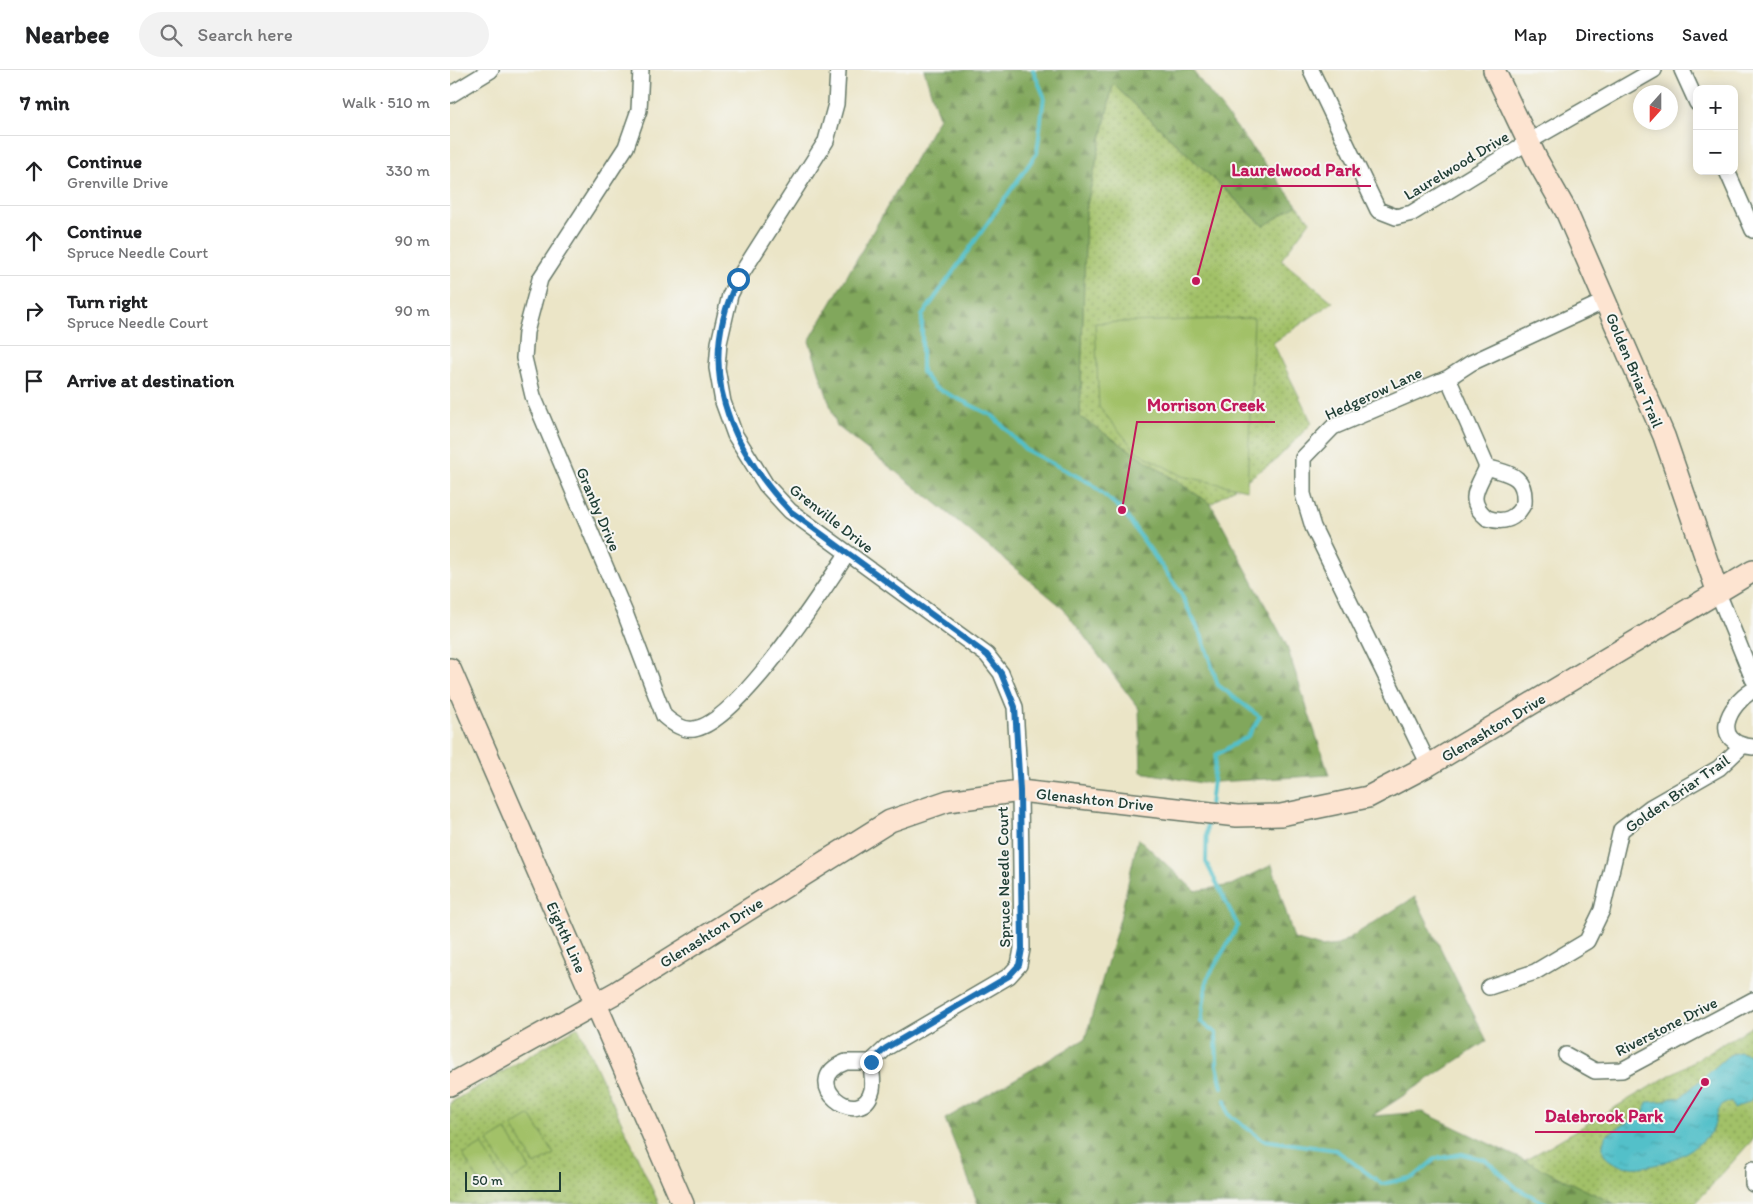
<!DOCTYPE html>
<html lang="en">
<head>
<meta charset="utf-8">
<style>
  body { margin:0; font-family:Itim,sans-serif; background:#f2f2f2; color:#202124 }
  .controls { position:absolute; right:15px; top:15px; display:grid; overflow:hidden; border-radius:10px; box-shadow:0 2px 12px #0003 }
  .controls button { width:45px; height:45px; display:grid; place-items:center; padding:0; border:0; border-bottom:1px solid #e0e0e0; background:#fff; color:#202124; font:25px sans-serif }
  .compass { position:absolute; left:1183px; top:15px; width:45px; height:45px; border-radius:50%; background:#fff; box-shadow:0 2px 12px #0003; rotate:201deg }
  .scale { position:absolute; left:15px; bottom:12px; width:96px; box-sizing:border-box; padding-left:5px; border:2px solid #1f3d34; border-top:0; font-size:14px; line-height:18px; white-space:nowrap; color:#1f3d34; -webkit-text-stroke:4px #f6f6f2; paint-order:stroke }
  .stop { position:absolute; width:15px; height:15px; margin:-11px; border:4px solid #1f6fb2; border-radius:50%; background:#fff }
  .stop.end { background:#1f6fb2; border-color:#fff; box-shadow:0 1px 5px #0008 }
  .list { margin:0; padding:0; list-style:none }
  h2 { display:flex; justify-content:space-between; align-items:center; height:65px; margin:0; padding:0 20px; font-size:21px }
  h2 small { font-size:16px; font-weight:400; color:#757577 }
  .list li { display:grid; grid-template-columns:32px 1fr auto; gap:15px; align-items:center; box-sizing:border-box; height:70px; padding:0 20px; border-top:1px solid #e0e0e0 }
  .list b { display:block; font-size:19px; white-space:nowrap }
  .list p { margin:0; font-size:16px; white-space:nowrap; color:#757577 }
  .list em { font-size:16px; font-style:normal; color:#757577 }
  .icon { flex:none; width:28px; height:28px; fill:none; stroke:currentColor; stroke-width:2; stroke-linecap:round; stroke-linejoin:round }
  .map { position:relative; flex:none; width:1303px; height:1134px; overflow:hidden }
  header { display:flex; align-items:center; gap:30px; box-sizing:border-box; height:70px; padding:0 25px; background:#fff; border-bottom:1px solid #e0e0e0 }
  header strong { font-size:24px }
  nav { display:flex; gap:28px; margin-inline-start:auto; font-size:18px }
  .search { width:350px; height:45px; background:#f2f2f2; display:flex; align-items:center; gap:12px; box-sizing:border-box; padding:0 18px; border-radius:28px; color:#757577; font-size:19px }
  main { display:flex }
  aside { flex:1; background:#fff }
  .map>svg:first-child { display:block }
  .grass { fill:url(#grass-dots); stroke:#607f4e }
  .forest { fill:url(#forest-firs); stroke:#507248 }
  .pitch { fill:#a2c168; stroke:#607f4e }
  .water { fill:url(#water-ripples); stroke:#387e7e }
  .lines { fill:none; stroke-linecap:round; stroke-linejoin:round }
  .stream { stroke:#52c0c9; stroke-width:4 }
  .street-casing { stroke:#667867; stroke-width:18 }
  .secondary-casing { stroke:#667867; stroke-width:24 }
  .street { stroke:#fff; stroke-width:15 }
  .secondary { stroke:#fde4d1; stroke-width:21 }
  .route { stroke:#1f6fb2; stroke-width:6 }
  .labels { text-anchor:middle; stroke-width:4; stroke-linejoin:round; paint-order:stroke }
  .street-label { font-size:16px; fill:#1f3d34; stroke:#f6f6f2 }
  .leader { fill:none; stroke:#c2185b; stroke-width:2 }
  .callout-dot { fill:#c2185b; stroke:#f6f6f2; stroke-width:2 }
  .callout-label { font-size:18px; text-anchor:middle; font-weight:bold; fill:#c2185b; stroke:#f6f6f2; stroke-width:4; stroke-linejoin:round; paint-order:stroke }
</style>
</head>
<body>
<header>
<strong>Nearbee</strong>
<div class="search"><svg class="icon" aria-label="search" viewBox="0 0 24 24"><circle cx="10" cy="10" r="6"/><path d="M15 15l6 6"/></svg>Search here</div>
<nav><a>Map</a><a>Directions</a><a>Saved</a></nav>
</header>
<main>
<aside>
<h2>7 min<small>Walk · 510 m</small></h2>
<ul class="list">
<li><svg class="icon" aria-label="ahead" viewBox="0 0 24 24"><path d="M12 20V5M6 11l6-6 6 6"/></svg><div><b>Continue</b><p>Grenville Drive</p></div><em>330 m</em></li>
<li><svg class="icon" aria-label="ahead" viewBox="0 0 24 24"><path d="M12 20V5M6 11l6-6 6 6"/></svg><div><b>Continue</b><p>Spruce Needle Court</p></div><em>90 m</em></li>
<li><svg class="icon" aria-label="right" viewBox="0 0 24 24"><path d="M7 20v-9h11M14 6l5 5-5 5"/></svg><div><b>Turn right</b><p>Spruce Needle Court</p></div><em>90 m</em></li>
<li><svg class="icon" aria-label="arrive" viewBox="0 0 24 24"><path d="M6 21V4h12l-3 4 3 4H6"/></svg><div><b>Arrive at destination</b></div></li>
</ul>
</aside>
<div class="map">
<svg width="1303" height="1134" viewBox="0 0 1303 1134">
  <defs>
    <pattern id="grass-dots" width="8" height="8" patternUnits="userSpaceOnUse" patternTransform="scale(1.25)"><rect width="8" height="8" fill="#a2c168"/><path d="M2 2h.1M6 6h.1" fill="none" stroke="#839e56" stroke-width="1.8" stroke-linecap="round"/></pattern>
    <pattern id="forest-firs" width="22" height="20" patternUnits="userSpaceOnUse" patternTransform="scale(1.25)"><rect width="22" height="20" fill="#81a75c"/><path d="M5 1l3.5 6h-7zM16 11l3.5 6h-7z" fill="#69894d"/></pattern>
    <pattern id="water-ripples" width="26" height="14" patternUnits="userSpaceOnUse" patternTransform="scale(1.25)"><rect width="26" height="14" fill="#52c0c9"/><path d="M2 4q2-2 4 0t4 0M15 11q2-2 4 0t4 0" fill="none" stroke="#439da4"/></pattern>
  </defs>
  <rect width="100%" height="100%" fill="#f6f6f2"/>
  <filter id="ink" filterUnits="userSpaceOnUse"><feTurbulence type="fractalNoise" baseFrequency=".02" numOctaves="2"/><feDisplacementMap in="SourceGraphic" scale="10" xChannelSelector="R" yChannelSelector="G"/><feConvolveMatrix kernelMatrix="1 2 1 2 8 2 1 2 1" color-interpolation-filters="sRGB"/></filter>
  <filter id="wash" filterUnits="userSpaceOnUse"><feTurbulence type="fractalNoise" baseFrequency=".0096" numOctaves="4" result="noise"/><feDisplacementMap in="SourceGraphic" scale="20" xChannelSelector="R" yChannelSelector="G"/><feGaussianBlur stdDeviation="1.12" result="paint"/><feColorMatrix in="noise" values="0 0 0 0 0 0 0 0 0 0 0 0 0 0 0 0 0 1.4 0 .05"/><feComposite in="paint" operator="in"/></filter>
  <g filter="url(#wash)">
    <rect width="100%" height="100%" fill="#ebe5c7"/>
    <!-- grass -->
    <path class="grass" d="M 663,14 L 813,156 L 847,135 L 860,151 L 831,190 L 883,232 L 823,273 L 862,353 L 826,390 L 761,434 L 630,348 L 636,139 Z
      M 1303,956 L 1303,1069 L 1245,1134 L 1165,1134 L 1074,1091 Z
      M 128,957 L 209,1134 L 0,1134 L 0,1033 Z"/>
    <!-- forest -->
    <path class="forest" d="M 474,0 L 742,0 L 847,135 L 814,156 L 663,14 L 636,139 L 630,347 L 761,434 L 836,574 L 879,705 L 751,713 L 691,702 L 689,639 L 612,537 L 482,430 L 387,356 L 359,271 L 489,48 Z
      M 688,768 L 745,821 L 781,815 L 822,795 L 844,869 L 871,877 L 888,875 L 965,827 L 1037,971 L 922,1046 L 973,1042 L 1165,1134 L 528,1134 L 495,1049 L 635,969 L 670,849 Z"/>
    <!-- pitch -->
    <path class="pitch" d="M 804,248 L 797,420 L 732,406 L 686,381 L 649,337 L 645,253 Z
      M 80,1045 L 104,1084 L 85,1095 L 62,1056 Z
      M 56,1060 L 80,1099 L 61,1110 L 38,1071 Z
      M 32,1074 L 55,1114 L 37,1124 L 13,1085 Z"/>
    <!-- water -->
    <path class="water" d="M 1289,982 L 1300,985 L 1303,989 L 1303,1026 L 1300,1031 L 1284,1039 L 1281,1031 C 1261,1038 1270,1052 1259,1064 C 1240,1087 1185,1110 1158,1089 C 1151,1083 1152,1073 1156,1065 L 1194,1043 L 1197,1032 L 1215,1031 L 1221,1027 L 1230,1028 L 1279,985 Z"/>
    <g class="lines">
      <!-- stream -->
      <path class="stream" d="M 583,0 L 594,26 L 587,83 L 472,246 L 472,302 L 484,317 L 543,346 L 576,380 L 640,413 L 672,440 L 730,522 L 752,567 L 768,615 L 810,647 L 798,666 L 766,685 L 760,735
        M 757,749 L 756,792 L 788,856 L 757,909 L 751,952 L 766,963 L 767,995 L 772,1017
        M 775,1030 L 778,1044 L 813,1070 L 886,1080 L 932,1114 L 964,1107 L 985,1089 L 1012,1084 L 1036,1090 L 1068,1119 L 1097,1134"/>
    </g>
  </g>
  <g filter="url(#ink)">
    <g class="lines">
      <!-- street casing -->
      <g class="street-casing">
        <path id="street" d="M 191,0 L 189,40 L 176,77 L 90,209 L 76,262 L 74,288 L 83,326 L 175,543 L 214,646 C 222,653 233,661 244,659 C 287,653 372,522 397,484
          M 388,0 L 386,34 L 376,71 L 288,209 L 280,225 L 269,273 L 267,298 L 273,332 L 285,365 L 316,415 L 340,441 L 537,585 L 551,603 L 565,637 L 570,721 L 572,879 L 569,895 L 559,906 L 436,978 L 421,992
          M 861,0 L 928,140 L 946,147 L 962,143 L 1078,72 L 1204,0
          M 1232,0 L 1247,33
          M 0,25 L 41,0
          M 1277,101 L 1303,160
          M 998,308 L 1037,397 C 1028,418 1015,430 1037,448 C 1054,454 1066,449 1074,433 C 1076,404 1058,404 1037,397
          M 1268,523 L 1303,609
          M 1303,620 C 1277,636 1260,673 1303,677
          M 979,695 L 863,457 L 853,424 L 853,388 L 883,357 L 998,308 L 1021,293 L 1155,231
          M 1039,917 L 1085,902 L 1137,871 L 1152,840 L 1171,760 L 1201,737 L 1269,698 L 1293,675
          M 1116,985 L 1145,1001 L 1172,1000 L 1303,930
          M 396,992 L 421,992 C 421,1000 424,1012 422,1020 C 411,1063 345,1011 396,992 Z
          M 1303,1099 L 1303,1114"/>
      </g>
      <!-- secondary casing -->
      <g class="secondary-casing">
        <path id="secondary" d="M 1044,0 L 1087,90 L 1116,141 L 1214,366 L 1268,523
          M 0,599 L 233,1134
          M 0,1015 L 167,922 L 440,751 L 498,731 L 570,721 L 787,746 L 831,745 L 918,727 L 979,695 L 1303,501"/>
      </g>
      <!-- street -->
      <use href="#street" class="street"/>
      <!-- secondary -->
      <use href="#secondary" class="secondary"/>
    </g>
  </g>
  <g class="lines" filter="url(#ink)">
    <!-- route -->
    <path class="route" d="M 288,209 C 245,296 278,375 340,441 L 537,585 L 551,603 L 565,637 L 570,721 L 572,879 L 569,895 L 559,906 L 436,978 L 421,992"/>
  </g>
  <g class="labels">
    <!-- street labels -->
    <g class="street-label">
      <text transform="translate(1006 95) rotate(-31)" y="6">Laurelwood Drive</text>
      <text transform="translate(1185 300) rotate(67)" y="6">Golden Briar Trail</text>
      <text transform="translate(923 323) rotate(-25)" y="6">Hedgerow Lane</text>
      <text transform="translate(149 439) rotate(67)" y="6">Granby Drive</text>
      <text transform="translate(382 448) rotate(38)" y="6">Grenville Drive</text>
      <text transform="translate(1043 657) rotate(-31)" y="6">Glenashton Drive</text>
      <text transform="translate(1227 723) rotate(-35)" y="6">Golden Briar Trail</text>
      <text transform="translate(645 729) rotate(6)" y="6">Glenashton Drive</text>
      <text transform="translate(553 807) rotate(-91)" y="6">Spruce Needle Court</text>
      <text transform="translate(261 862) rotate(-32)" y="6">Glenashton Drive</text>
      <text transform="translate(117 867) rotate(66)" y="6">Eighth Line</text>
      <text transform="translate(1216 956) rotate(-27)" y="6">Riverstone Drive</text>
    </g>
  </g>
  <!-- callouts -->
  <path class="leader" d="M746 211L772 116H921M672 440L687 352H825M1255 1012L1224 1062H1085"/>
  <g class="callout-dot">
    <circle cx="746" cy="211" r="5"/>
    <circle cx="672" cy="440" r="5"/>
    <circle cx="1255" cy="1012" r="5"/>
  </g>
  <g class="callout-label">
    <text x="846" y="106">Laurelwood Park</text>
    <text x="756" y="341">Morrison Creek</text>
    <text x="1154" y="1052">Dalebrook Park</text>
  </g>
</svg>
<div class="controls">
<button>+</button>
<button>−</button>
</div>
<svg class="compass" viewBox="-18 -18 36 36"><path d="M0-13l5 13h-10z" fill="#e53935"/><path d="M0 13l5-13h-10z" fill="#757577"/></svg>
<div class="scale">50 m</div>
<div class="stop" style="left:288px;top:209px"></div>
<div class="stop end" style="left:421px;top:992px"></div>
</div>
</main>
</body>
</html>
